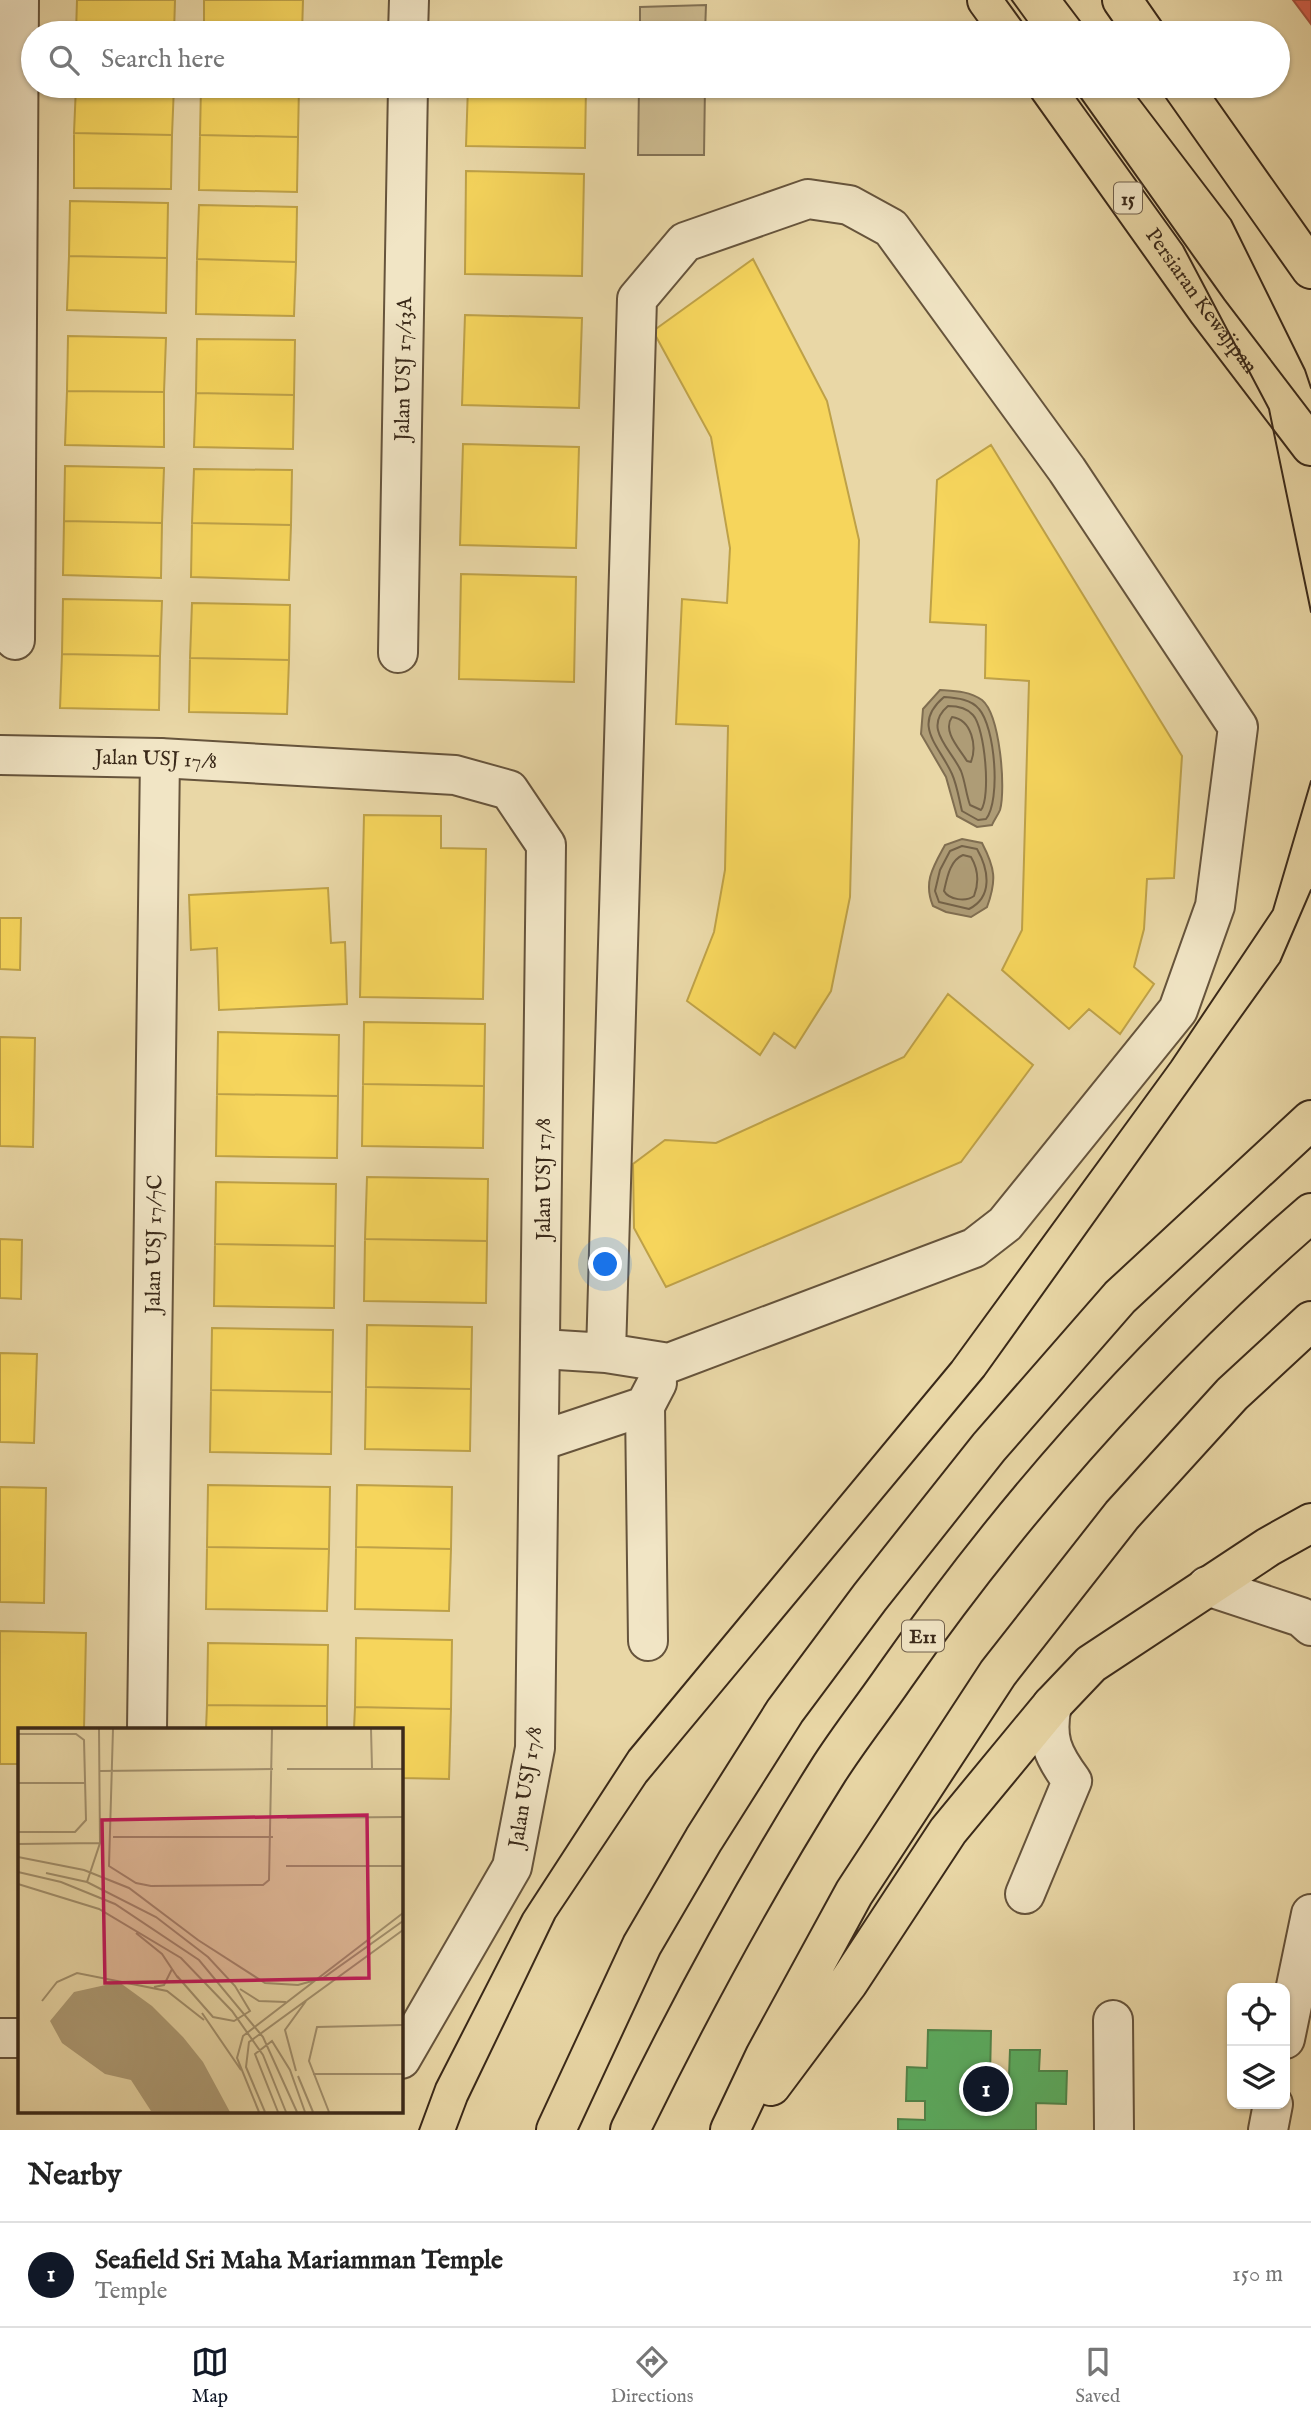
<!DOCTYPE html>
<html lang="en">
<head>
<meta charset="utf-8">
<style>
  body { margin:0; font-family:"IM FELL English",serif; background:#f2f2f2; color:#222 }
  .controls { position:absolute; right:21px; bottom:21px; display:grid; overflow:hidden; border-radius:14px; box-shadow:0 2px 5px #0004 }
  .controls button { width:63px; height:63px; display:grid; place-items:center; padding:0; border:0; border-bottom:2px solid #e0e0e0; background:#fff; color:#222; font:35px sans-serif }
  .you { position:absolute; left:606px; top:1265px; width:24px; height:24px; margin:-18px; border:5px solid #fff; border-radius:50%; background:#1a73e8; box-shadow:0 0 0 10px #1a73e833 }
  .badge { display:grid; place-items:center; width:46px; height:46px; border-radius:50%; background:#111827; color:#fff; font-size:23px; font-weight:700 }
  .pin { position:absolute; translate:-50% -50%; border:4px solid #fff; box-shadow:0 2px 7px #0006 }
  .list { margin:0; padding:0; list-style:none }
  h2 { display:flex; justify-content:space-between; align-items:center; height:91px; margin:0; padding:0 28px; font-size:30px }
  h2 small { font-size:23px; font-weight:400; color:#767676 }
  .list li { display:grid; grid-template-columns:46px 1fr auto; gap:21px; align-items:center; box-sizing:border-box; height:105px; padding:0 28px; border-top:2px solid #e0e0e0 }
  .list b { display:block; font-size:26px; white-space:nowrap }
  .list p { margin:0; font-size:23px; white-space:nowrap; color:#767676 }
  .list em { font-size:23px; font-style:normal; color:#767676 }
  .icon { flex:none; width:38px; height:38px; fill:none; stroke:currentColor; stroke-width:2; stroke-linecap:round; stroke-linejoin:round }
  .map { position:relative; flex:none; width:1311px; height:2130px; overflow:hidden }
  .search { position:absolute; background:#fff; box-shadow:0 2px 5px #0004; left:21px; right:21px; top:21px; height:77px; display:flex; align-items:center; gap:18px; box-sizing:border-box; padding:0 24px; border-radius:38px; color:#767676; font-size:26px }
  .sheet { height:196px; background:#fff }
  nav { display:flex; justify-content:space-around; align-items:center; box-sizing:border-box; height:98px; border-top:2px solid #e0e0e0; background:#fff; font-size:19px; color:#767676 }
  nav a { display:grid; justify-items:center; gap:4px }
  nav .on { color:#111827 }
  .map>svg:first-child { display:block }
  .green { fill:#cbb98e; stroke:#827154; stroke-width:2 }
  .water { fill:#ae9c76; stroke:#806e51; stroke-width:2 }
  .homes { fill:#f6d55c; stroke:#bea148; stroke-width:2 }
  .shops { fill:#d6604d; stroke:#a7503d; stroke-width:2 }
  .public { fill:#5aae61; stroke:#50864b; stroke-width:2 }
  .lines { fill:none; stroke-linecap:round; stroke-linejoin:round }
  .shore { stroke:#746248; stroke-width:2 }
  .minor-casing { stroke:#66543c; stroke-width:42 }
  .major-casing { stroke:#3a2919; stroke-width:42 }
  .highway-casing { stroke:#3a2919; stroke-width:42 }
  .minor { stroke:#f1e5c5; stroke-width:38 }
  .major { stroke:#e9d7a6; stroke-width:38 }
  .highway { stroke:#e9d7a6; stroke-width:38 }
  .tram { stroke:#3a2919; stroke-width:2 }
  .labels { text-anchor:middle; stroke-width:7; stroke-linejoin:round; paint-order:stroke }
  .shield { fill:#f1e5c5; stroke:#71614d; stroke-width:2 }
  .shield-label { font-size:19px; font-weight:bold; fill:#3a2919 }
  .street-label { font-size:21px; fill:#3a2919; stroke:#f1e5c5 }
  .inset-road { fill:none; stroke:#a3916e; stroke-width:2 }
  .view { fill:#c2185b; fill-opacity:0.15; stroke:#c2185b; stroke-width:3.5 }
  .inset-edge { fill:none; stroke:#3a2919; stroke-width:3.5 }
</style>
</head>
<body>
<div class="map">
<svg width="1311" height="2130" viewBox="0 0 1311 2130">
  <rect width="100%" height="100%" fill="#e9d7a6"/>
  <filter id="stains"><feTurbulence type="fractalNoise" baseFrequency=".00286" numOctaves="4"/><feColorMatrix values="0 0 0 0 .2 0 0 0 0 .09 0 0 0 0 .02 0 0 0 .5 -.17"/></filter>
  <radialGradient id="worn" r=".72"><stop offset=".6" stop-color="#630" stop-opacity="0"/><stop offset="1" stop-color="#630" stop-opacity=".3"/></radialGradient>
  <!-- green -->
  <path class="green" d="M 706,5 L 705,33 L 640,33 L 640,7 Z
    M 639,86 L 705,86 L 704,155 L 638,155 Z"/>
  <!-- water -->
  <path class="water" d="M 940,690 C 955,691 969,691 982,700 C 1000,715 1006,788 1000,810 C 998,815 994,820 992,825 L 977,827 L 957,816 L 946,777 L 921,734 L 923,709 Z
    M 962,839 L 982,843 C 995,868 997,880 987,907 L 971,917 L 946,912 L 933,906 C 923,882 933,867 945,845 Z"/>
  <!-- homes -->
  <path class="homes" d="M 77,0 L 175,0 L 174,33 L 76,33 Z
    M 204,0 L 303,0 L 302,33 L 204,33 Z
    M 76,86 L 174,86 L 172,135 L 74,133 Z
    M 201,86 L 299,86 L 298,137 L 200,135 Z
    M 468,86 L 586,86 L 585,148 L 466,146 Z
    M 74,133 L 172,135 L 171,189 L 74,188 Z
    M 200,135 L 298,137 L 297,192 L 199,190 Z
    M 466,171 L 584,174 L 582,276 L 465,274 Z
    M 70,201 L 168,203 L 167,258 L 69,256 Z
    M 199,205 L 297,207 L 296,262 L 197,259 Z
    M 69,256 L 167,258 L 166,313 L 67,310 Z
    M 197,259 L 296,262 L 294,316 L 196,314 Z
    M 753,259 L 827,401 L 859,540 L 850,897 L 831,991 L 795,1048 L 774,1033 L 760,1055 L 687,1001 L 714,932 L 725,870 L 728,726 L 676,724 L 682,599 L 727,603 L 730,548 L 711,437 L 653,331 Z
    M 465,315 L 582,318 L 579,408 L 462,405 Z
    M 68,336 L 166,338 L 164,392 L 67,391 Z
    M 197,339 L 295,340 L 294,395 L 196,393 Z
    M 67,391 L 164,392 L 164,447 L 65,445 Z
    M 196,393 L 294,395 L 293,449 L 194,447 Z
    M 463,444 L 579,447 L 576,548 L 460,545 Z
    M 991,445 L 1182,756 L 1174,878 L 1147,879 L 1144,929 L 1134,967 L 1154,984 L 1120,1034 L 1089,1009 L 1069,1029 L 1002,970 L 1022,930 L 1029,681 L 985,678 L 986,625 L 930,622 L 937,480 Z
    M 65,466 L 164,468 L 162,523 L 64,521 Z
    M 194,469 L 292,470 L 291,525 L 192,523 Z
    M 64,521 L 162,523 L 161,578 L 63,575 Z
    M 192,523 L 291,525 L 289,580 L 191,577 Z
    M 461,574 L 576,577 L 574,682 L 459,679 Z
    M 63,599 L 162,601 L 160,656 L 62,654 Z
    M 192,603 L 290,605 L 289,660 L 190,658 Z
    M 62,654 L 160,656 L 159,710 L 60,708 Z
    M 190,658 L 289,660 L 287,714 L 189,712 Z
    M 364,815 L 441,816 L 441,848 L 486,849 L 483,999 L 360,997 Z
    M 328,888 L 331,943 L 345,942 L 347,1004 L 219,1010 L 217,948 L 191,950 L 189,895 Z
    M 0,918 L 21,918 L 20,970 L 0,969 Z
    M 948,994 L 1033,1065 L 961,1162 L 666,1287 L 634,1228 L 633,1164 L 665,1140 L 716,1143 L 904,1057 Z
    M 364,1022 L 485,1024 L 484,1086 L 363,1084 Z
    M 218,1032 L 339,1035 L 338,1096 L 217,1094 Z
    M 0,1037 L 35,1038 L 33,1147 L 0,1146 Z
    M 363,1084 L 484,1086 L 483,1148 L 362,1146 Z
    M 217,1094 L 338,1096 L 337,1158 L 216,1156 Z
    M 367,1177 L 488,1179 L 487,1241 L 365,1239 Z
    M 216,1182 L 336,1184 L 335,1246 L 215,1244 Z
    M 0,1239 L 22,1240 L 21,1299 L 0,1298 Z
    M 365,1239 L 487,1241 L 486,1303 L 364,1301 Z
    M 215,1244 L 335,1246 L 334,1308 L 214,1306 Z
    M 367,1325 L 472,1327 L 471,1389 L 366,1387 Z
    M 212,1328 L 333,1330 L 332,1392 L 211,1390 Z
    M 0,1353 L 37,1354 L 34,1443 L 0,1442 Z
    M 366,1387 L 471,1389 L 470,1451 L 365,1449 Z
    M 211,1390 L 332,1392 L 331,1454 L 210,1452 Z
    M 208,1485 L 330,1487 L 329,1549 L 207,1547 Z
    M 357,1485 L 452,1487 L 451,1549 L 356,1547 Z
    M 0,1487 L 46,1488 L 44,1603 L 0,1602 Z
    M 207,1547 L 329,1549 L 327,1611 L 206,1609 Z
    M 356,1547 L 451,1549 L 449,1611 L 355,1609 Z
    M 0,1631 L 86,1633 L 84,1729 L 19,1729 L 19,1764 L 0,1764 Z
    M 356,1638 L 452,1640 L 451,1709 L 355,1707 Z
    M 208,1643 L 328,1645 L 327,1706 L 207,1705 Z
    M 207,1705 L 327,1706 L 327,1729 L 206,1729 Z
    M 355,1707 L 451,1709 L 449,1779 L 401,1778 L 401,1729 L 354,1729 Z"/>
  <!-- shops -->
  <path class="shops" d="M 1293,0 L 1311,0 L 1311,24 Z"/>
  <!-- public -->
  <path class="public" d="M 928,2030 L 991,2031 L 990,2077 L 1009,2077 L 1010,2050 L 1040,2050 L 1039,2071 L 1067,2071 L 1066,2104 L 1036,2103 L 1036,2130 L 898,2130 L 898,2119 L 925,2120 L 925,2101 L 906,2101 L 907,2067 L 927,2068 Z"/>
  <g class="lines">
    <!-- shore -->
    <path class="shore" d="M 944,697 C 957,698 971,699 979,709 C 995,727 1001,800 986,819 L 978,820 L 962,811 C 959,799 957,785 952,774 C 939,745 911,725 944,697 Z
      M 948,706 C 957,706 967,708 973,715 C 985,728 991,797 981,810 L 970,805 C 966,794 965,781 961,771 C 951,749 922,728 948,706 Z
      M 952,717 C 972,720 977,746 971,762 L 967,761 C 959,748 942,731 952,717 Z
      M 962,846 L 977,849 C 989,870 993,897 969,909 L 939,902 L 935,891 L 940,870 L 950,851 Z
      M 963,855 L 971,857 C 978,869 979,883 974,896 C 966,902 949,900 944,891 C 947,878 950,860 963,855 Z"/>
    <!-- minor casing -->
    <g class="minor-casing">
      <g id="minor">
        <path d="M 408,33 L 409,0"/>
        <path d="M 15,640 L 19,0"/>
        <path id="s1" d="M 398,653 L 408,86"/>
        <path id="s2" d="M 0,755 L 160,758 L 455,775 L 509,790 L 546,845 L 535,1748 L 512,1867 L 401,2059"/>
        <path d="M 542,1349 L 606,1353 L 669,1363 L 974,1248 L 1005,1224 L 1178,1010 L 1215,906 L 1238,727 L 1067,470 L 891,228 L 849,205 L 808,199 L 685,242 L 637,299 L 606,1353"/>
        <path d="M 645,1406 L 648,1641"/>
        <path d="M 540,1441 L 645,1406 L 657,1383"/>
        <path d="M 1207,1586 L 1301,1617 L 1311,1626"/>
        <path id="s3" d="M 147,1729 L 160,758"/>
        <path d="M 1025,1894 L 1072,1781 C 1052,1754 1045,1738 1052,1705"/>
        <path d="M 1113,2020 L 1114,2130"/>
        <path d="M 0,2038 L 19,2038"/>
        <path d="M 1285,2039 L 1311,1914"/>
        <path d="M 1268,2130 L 1273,2104"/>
      </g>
    </g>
    <!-- major casing -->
    <g class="major-casing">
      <g id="major">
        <path d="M 987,0 L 1011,33"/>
        <path d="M 1122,0 L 1145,33"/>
        <path id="s4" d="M 1048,86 L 1208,311 L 1311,446"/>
        <path d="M 1182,86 L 1311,269"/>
      </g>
    </g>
    <!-- highway casing -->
    <g class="highway-casing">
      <path id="highway" d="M 771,2086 L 848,1983 L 948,1831 L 1052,1705 L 1091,1664 L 1268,1547 L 1311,1523
        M 556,2130 L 642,1945 L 704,1839 L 785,1711 L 870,1597 L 989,1447 L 1120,1297 L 1311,1120
        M 630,2130 C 690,2007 755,1887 828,1771 C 849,1738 873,1708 895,1676 C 1014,1506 1154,1349 1311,1213
        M 730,2130 L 765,2056 L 854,1893 L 998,1673 L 1122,1515 L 1232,1394 L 1311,1321"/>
    </g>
    <!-- minor -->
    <use href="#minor" class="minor"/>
    <!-- major -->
    <use href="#major" class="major"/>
    <!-- highway -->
    <use href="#highway" class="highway"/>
    <!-- tram -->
    <path class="tram" d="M 1006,0 L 1030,33
      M 1064,0 L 1089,33
      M 1068,86 L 1183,246 L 1269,409 L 1311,612
      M 1129,86 L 1231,220 L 1305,370 L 1311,388
      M 419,2130 L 436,2084 L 523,1914 L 629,1751 L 952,1362 L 1171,1062 L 1273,910 L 1311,781
      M 456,2130 L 467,2101 L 555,1918 L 646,1782 L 984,1376 L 1280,962 L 1311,890"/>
  </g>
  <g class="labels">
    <!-- shield labels -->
    <g class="shield">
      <rect x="1114" y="182.5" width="28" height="31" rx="5"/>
      <rect x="902" y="1620.5" width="42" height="31" rx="5"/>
    </g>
    <g class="shield-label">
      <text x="1128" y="205">15</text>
      <text x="923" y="1643">E11</text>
    </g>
    <!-- street labels -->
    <g class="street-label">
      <text dy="7" stroke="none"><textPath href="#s4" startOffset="264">Persiaran Kewajipan</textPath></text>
      <text dy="7" stroke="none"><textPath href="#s1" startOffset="284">Jalan USJ 17/13A</textPath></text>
      <text dy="7" stroke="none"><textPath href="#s2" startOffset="156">Jalan USJ 17/8</textPath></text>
      <text transform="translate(543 1179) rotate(-90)" y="7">Jalan USJ 17/8</text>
      <text dy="7" stroke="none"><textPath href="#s3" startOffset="485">Jalan USJ 17/7C</textPath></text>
      <text transform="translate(525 1787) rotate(-81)" y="7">Jalan USJ 17/8</text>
    </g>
  </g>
  <!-- overview -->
  <g transform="translate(18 1728)">
    <rect width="385" height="385" fill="#e9d7a6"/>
    <path d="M 101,254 L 134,278 L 165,309 L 185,334 L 212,384 L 133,383 L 113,352 L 87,346 L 44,315 L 32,293 L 56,264 Z" fill="#ae9c76"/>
    <path class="inset-road" d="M 95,1 L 91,138 L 118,155 L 133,158 L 245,157 L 251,152 L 254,1M 353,1 L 354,40M 0,6 L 58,6 L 66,12 L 68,92 L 57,104 L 0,104M 269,41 L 385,41M 82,43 L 255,41M 0,55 L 67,55M 269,90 L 385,89M 95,109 L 255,109M 0,116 L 82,115M 0,129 L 66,142 L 111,160 L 180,212 L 247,255 L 280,257 L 305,250 L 385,193M 268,138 L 385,138M 0,144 L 43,154 L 97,176 L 181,232 L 245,309 L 279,384M 28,145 L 69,154 L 138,189 L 190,229 L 217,258 L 232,283 L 216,293 L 195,289 L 159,248M 69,154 L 82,115 L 81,1M 0,156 L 81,181 L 163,230 L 214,283 L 245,327 L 268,384M 118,205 L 144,226 L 160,250M 136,259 L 146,257 L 154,241M 222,261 L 241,273 L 268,274M 24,273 L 39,254 L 59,245 L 149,263 L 186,292M 184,285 L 223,342M 278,343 L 267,302 L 288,273M 295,346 L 385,346M 280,348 L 295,384M 241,384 L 219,330 L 225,308 L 385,185M 247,384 L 228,339 L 231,314 L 385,202M 260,384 L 237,326 L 254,313 L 272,342 L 287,384M 311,384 L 291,333 L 299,299 L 385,297"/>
    <path class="view" d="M 349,87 L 351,250 L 87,255 L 84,92 Z"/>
    <rect width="385" height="385" class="inset-edge"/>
  </g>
  <rect width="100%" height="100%" filter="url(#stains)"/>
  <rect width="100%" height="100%" fill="url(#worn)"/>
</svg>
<div class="controls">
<button><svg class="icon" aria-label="locate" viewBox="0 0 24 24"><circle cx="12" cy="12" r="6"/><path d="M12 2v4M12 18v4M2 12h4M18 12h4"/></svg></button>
<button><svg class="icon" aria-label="layers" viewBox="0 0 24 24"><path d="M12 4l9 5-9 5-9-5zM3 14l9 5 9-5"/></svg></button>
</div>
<div class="you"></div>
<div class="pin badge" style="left:986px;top:2089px">1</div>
<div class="search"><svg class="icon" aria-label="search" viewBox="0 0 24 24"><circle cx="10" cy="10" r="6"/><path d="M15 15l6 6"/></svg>Search here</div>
</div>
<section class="sheet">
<h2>Nearby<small></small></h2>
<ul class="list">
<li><span class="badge">1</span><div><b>Seafield Sri Maha Mariamman Temple</b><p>Temple</p></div><em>150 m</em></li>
</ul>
</section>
<nav>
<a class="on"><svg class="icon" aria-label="map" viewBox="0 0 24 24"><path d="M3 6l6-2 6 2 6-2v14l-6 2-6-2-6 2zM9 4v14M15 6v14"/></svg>Map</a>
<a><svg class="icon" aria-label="directions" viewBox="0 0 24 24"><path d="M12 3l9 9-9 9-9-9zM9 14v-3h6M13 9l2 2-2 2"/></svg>Directions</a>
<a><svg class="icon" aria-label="saved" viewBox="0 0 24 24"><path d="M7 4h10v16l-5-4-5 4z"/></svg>Saved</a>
</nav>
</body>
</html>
